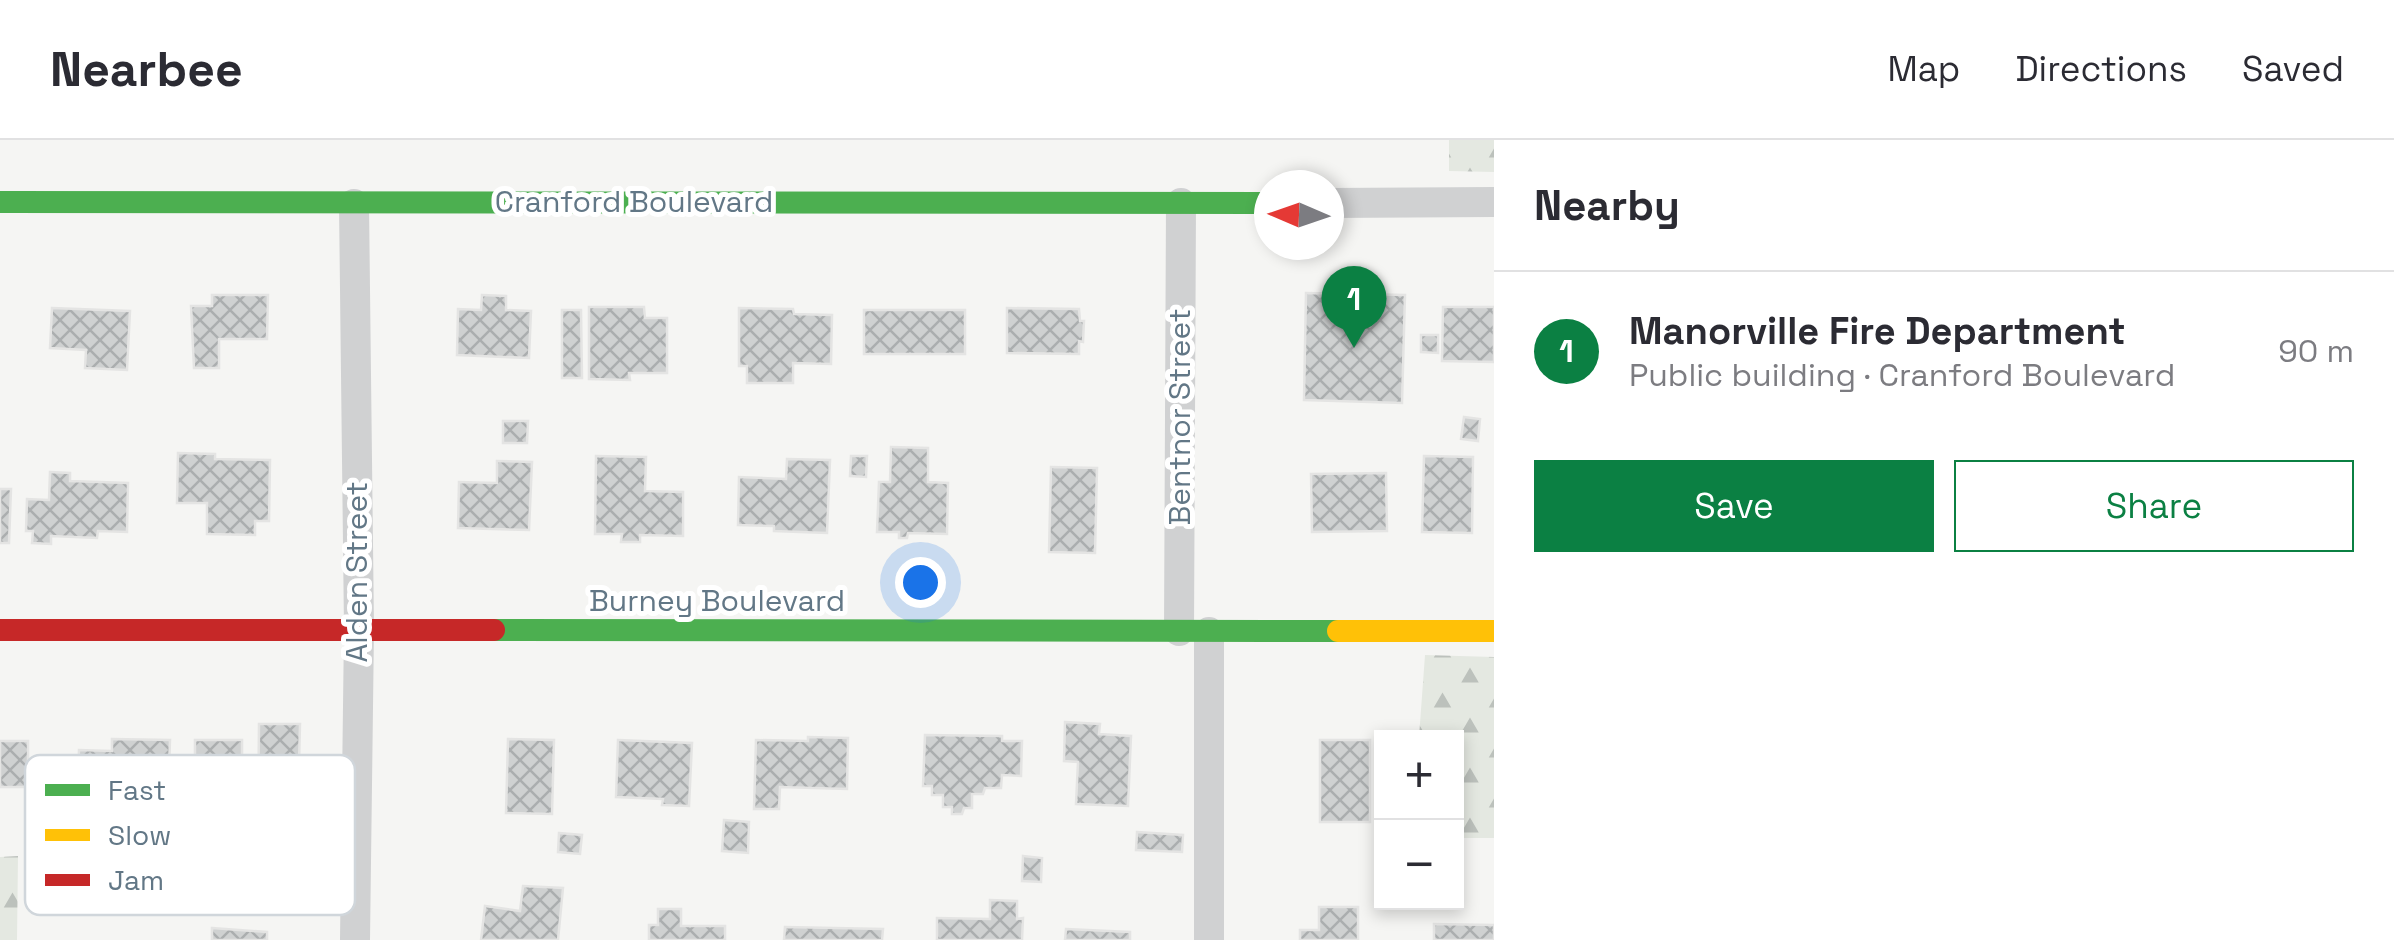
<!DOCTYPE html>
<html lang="en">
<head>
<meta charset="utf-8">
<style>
  body { margin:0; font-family:"Space Grotesk",sans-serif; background:#f2f2f3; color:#2b2b33 }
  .controls { position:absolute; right:30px; bottom:30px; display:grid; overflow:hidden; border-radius:0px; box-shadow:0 5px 15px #0003 }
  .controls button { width:90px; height:90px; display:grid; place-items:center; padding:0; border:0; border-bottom:2px solid #e1e1e2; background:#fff; color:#2b2b33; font:50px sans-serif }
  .compass { position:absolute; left:1254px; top:30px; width:90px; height:90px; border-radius:50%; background:#fff; box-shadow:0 5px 15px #0003; rotate:272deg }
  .you { position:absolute; left:920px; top:442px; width:35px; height:35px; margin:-25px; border:8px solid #fff; border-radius:50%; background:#1a73e8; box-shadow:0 0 0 15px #1a73e833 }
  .badge { display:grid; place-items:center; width:65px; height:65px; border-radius:50%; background:#0b8043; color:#fff; font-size:32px; font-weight:700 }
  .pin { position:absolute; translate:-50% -82px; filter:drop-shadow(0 2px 5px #0008) }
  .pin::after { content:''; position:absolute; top:52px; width:35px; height:30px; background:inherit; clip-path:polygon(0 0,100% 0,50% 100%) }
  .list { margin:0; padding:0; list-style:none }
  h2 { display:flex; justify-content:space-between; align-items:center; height:130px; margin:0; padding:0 40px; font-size:42px }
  h2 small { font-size:32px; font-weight:400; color:#7c7c81 }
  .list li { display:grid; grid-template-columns:65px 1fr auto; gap:30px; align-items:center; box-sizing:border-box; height:160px; padding:0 40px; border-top:2px solid #e1e1e2 }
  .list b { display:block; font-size:38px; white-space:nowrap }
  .list p { margin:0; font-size:32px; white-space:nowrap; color:#7c7c81 }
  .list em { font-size:32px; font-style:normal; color:#7c7c81 }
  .actions { display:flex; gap:20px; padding:30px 40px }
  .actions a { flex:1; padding:22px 0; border:2px solid #0b8043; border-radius:0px; text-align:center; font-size:35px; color:#0b8043 }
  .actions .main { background:#0b8043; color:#fff }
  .map { position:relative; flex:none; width:1494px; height:800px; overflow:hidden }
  header { display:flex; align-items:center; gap:60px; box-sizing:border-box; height:140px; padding:0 50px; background:#fff; border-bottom:2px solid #e1e1e2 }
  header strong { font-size:48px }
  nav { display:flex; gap:55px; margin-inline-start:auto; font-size:35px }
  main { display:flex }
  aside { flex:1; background:#fff }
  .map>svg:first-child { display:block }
  .forest { fill:url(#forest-firs) }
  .building { fill:url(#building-cross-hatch); stroke:#e4e4e3; stroke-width:2.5 }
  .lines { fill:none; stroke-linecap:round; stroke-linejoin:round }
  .street { stroke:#d0d1d2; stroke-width:30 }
  .fast { stroke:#4caf50; stroke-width:22 }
  .slow { stroke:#ffc107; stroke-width:22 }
  .jam { stroke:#c62828; stroke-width:22 }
  .labels { text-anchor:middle; stroke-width:10; stroke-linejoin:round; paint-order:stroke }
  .street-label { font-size:30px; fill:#627786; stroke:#fff }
  .key { fill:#fff; stroke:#d0d6db; stroke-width:2.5 }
  .key-label { font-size:28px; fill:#627786 }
</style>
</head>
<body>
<header>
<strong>Nearbee</strong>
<nav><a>Map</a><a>Directions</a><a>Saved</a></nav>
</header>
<main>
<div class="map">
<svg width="1494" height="800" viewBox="0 0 1494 800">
  <defs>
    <pattern id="forest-firs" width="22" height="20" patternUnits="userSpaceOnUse" patternTransform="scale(2.5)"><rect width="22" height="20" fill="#e4e8e1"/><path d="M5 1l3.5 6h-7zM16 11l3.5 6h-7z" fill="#bcc1bc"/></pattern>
    <pattern id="building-cross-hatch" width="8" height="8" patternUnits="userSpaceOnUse" patternTransform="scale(2.5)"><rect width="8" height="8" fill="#cfd1d1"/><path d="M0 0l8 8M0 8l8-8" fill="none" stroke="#abaeaf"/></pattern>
  </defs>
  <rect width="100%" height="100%" fill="#f5f5f3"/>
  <!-- forest -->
  <path class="forest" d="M 1449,0 L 1494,0 L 1494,32 L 1449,31 Z
    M 1425,515 L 1494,517 L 1494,698 L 1457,698 L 1456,598 L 1419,597 Z
    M 18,716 L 17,800 L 0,800 L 0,717 Z"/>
  <!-- building -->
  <path class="building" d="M 1306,153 L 1405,155 L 1402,263 L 1304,260 Z
    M 212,155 L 268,155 L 267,199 L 219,199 L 219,228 L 194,228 L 191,166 L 212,166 Z
    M 482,155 L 506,156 L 506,170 L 531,171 L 529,218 L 457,215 L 458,169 L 481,170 Z
    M 589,167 L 644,167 L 645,178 L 667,178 L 667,233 L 629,233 L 630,240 L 589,239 Z
    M 1443,167 L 1494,167 L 1494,222 L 1442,221 Z
    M 52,168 L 130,171 L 127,230 L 85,228 L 86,210 L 50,208 Z
    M 739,168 L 793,169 L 794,174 L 832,175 L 831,224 L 793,223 L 793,243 L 747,243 L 747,226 L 739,226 Z
    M 1007,168 L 1079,169 L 1080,181 L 1084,181 L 1083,202 L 1079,201 L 1079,214 L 1007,213 Z
    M 562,170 L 581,170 L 582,238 L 562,238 Z
    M 864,170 L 965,170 L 965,214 L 864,214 Z
    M 1421,195 L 1438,195 L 1438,213 L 1421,212 Z
    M 1464,277 L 1480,279 L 1478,301 L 1461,299 Z
    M 503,281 L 528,281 L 527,303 L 503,303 Z
    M 891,307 L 928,308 L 928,342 L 948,343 L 947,394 L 908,393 L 907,398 L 899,398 L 899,392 L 877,392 L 879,342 L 890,342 Z
    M 178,313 L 215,314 L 215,319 L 270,320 L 269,381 L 255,381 L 255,395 L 207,394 L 207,363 L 177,363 Z
    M 596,316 L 646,317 L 645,351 L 683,352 L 683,396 L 640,395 L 640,402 L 621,402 L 622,394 L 595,394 Z
    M 851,316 L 867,316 L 866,337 L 850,336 Z
    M 1424,316 L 1473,317 L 1472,393 L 1422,392 Z
    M 787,319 L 830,320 L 827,393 L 774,391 L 774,386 L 738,385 L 739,337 L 786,339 Z
    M 497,321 L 532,322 L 529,390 L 458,388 L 459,342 L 497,343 Z
    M 1051,327 L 1097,328 L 1095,413 L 1049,412 Z
    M 50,332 L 70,333 L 70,341 L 128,343 L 127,392 L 98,391 L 97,398 L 51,396 L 51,404 L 32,403 L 33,391 L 26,391 L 27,359 L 49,360 Z
    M 1386,333 L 1387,391 L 1312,392 L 1311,334 Z
    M 0,349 L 11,349 L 9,403 L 0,403 Z
    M 1065,582 L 1100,584 L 1099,594 L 1131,596 L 1128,666 L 1076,664 L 1078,622 L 1064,621 Z
    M 259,584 L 300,584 L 298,662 L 291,661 L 291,679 L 258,679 Z
    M 925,595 L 1002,596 L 1002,601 L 1022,601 L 1021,636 L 1002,635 L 1001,648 L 985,648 L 983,654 L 972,654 L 972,668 L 964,668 L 962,674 L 952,674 L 952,667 L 943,667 L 943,655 L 932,655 L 932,646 L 923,646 Z
    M 808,597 L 848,598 L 847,649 L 780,647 L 779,669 L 754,669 L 756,600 L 808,601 Z
    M 112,599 L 170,600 L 168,662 L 137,661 L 137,688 L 86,686 L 86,677 L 93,677 L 93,667 L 77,667 L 79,610 L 112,611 Z
    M 508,599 L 554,600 L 552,674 L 506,673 Z
    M 195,600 L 242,600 L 242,678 L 195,678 Z
    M 618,600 L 692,603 L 689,666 L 662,665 L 663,659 L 616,657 Z
    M 1320,600 L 1370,600 L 1370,682 L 1320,682 Z
    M 0,601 L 28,601 L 28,647 L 0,647 Z
    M 724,680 L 749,682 L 748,713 L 722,711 Z
    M 1137,692 L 1183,695 L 1182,712 L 1136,710 Z
    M 559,693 L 582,695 L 580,714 L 558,712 Z
    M 1023,716 L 1042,718 L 1041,742 L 1022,741 Z
    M 523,746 L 563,748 L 558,800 L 481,800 L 485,766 L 520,771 Z
    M 990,760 L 1017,761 L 1017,779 L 1023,778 L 1022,800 L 937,800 L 937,778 L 990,779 Z
    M 1319,767 L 1358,767 L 1358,800 L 1300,800 L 1300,790 L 1319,790 Z
    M 658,769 L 681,769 L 681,786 L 725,786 L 725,800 L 649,800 L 649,785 L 658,785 Z
    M 1434,784 L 1494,785 L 1494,800 L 1434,800 Z
    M 785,787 L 883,789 L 882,800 L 784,800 Z
    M 212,788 L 267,792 L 267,800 L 212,800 Z
    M 1066,789 L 1130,792 L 1130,800 L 1065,800 Z"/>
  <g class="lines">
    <!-- street -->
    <path class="street" d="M 1329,63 L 1494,62
      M 354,64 L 359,489 L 355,800
      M 1179,491 L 1181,63
      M 1209,492 L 1209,800"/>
    <!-- fast -->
    <path class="fast" d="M 0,62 L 1269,63
      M 494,490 L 1338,491"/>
    <!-- slow -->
    <path class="slow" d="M 1338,491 L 1494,491"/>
    <!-- jam -->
    <path class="jam" d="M 0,490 L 494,490"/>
  </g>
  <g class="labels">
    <!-- street labels -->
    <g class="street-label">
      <text x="634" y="72">Cranford Boulevard</text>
      <text transform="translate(1180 277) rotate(-90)" y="10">Bentnor Street</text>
      <text transform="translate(357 432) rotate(-90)" y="10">Alden Street</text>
      <text x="717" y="471">Burney Boulevard</text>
    </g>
  </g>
  <!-- legend -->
  <rect x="25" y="615" width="330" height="160" rx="15" class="key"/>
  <rect x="45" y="644" width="45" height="12" fill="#4caf50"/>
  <rect x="45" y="689" width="45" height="12" fill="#ffc107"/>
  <rect x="45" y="734" width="45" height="12" fill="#c62828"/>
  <g class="key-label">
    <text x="108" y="660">Fast</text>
    <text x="108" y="705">Slow</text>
    <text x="108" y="750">Jam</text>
  </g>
</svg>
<div class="controls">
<button>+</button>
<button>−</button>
</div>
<svg class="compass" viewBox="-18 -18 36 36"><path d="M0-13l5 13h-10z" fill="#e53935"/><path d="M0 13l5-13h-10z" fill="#7c7c81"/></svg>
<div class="you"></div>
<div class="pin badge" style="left:1354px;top:208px">1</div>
</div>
<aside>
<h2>Nearby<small></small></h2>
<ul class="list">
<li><span class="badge">1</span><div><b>Manorville Fire Department</b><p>Public building · Cranford Boulevard</p></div><em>90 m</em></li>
</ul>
<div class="actions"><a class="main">Save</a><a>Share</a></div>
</aside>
</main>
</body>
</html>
